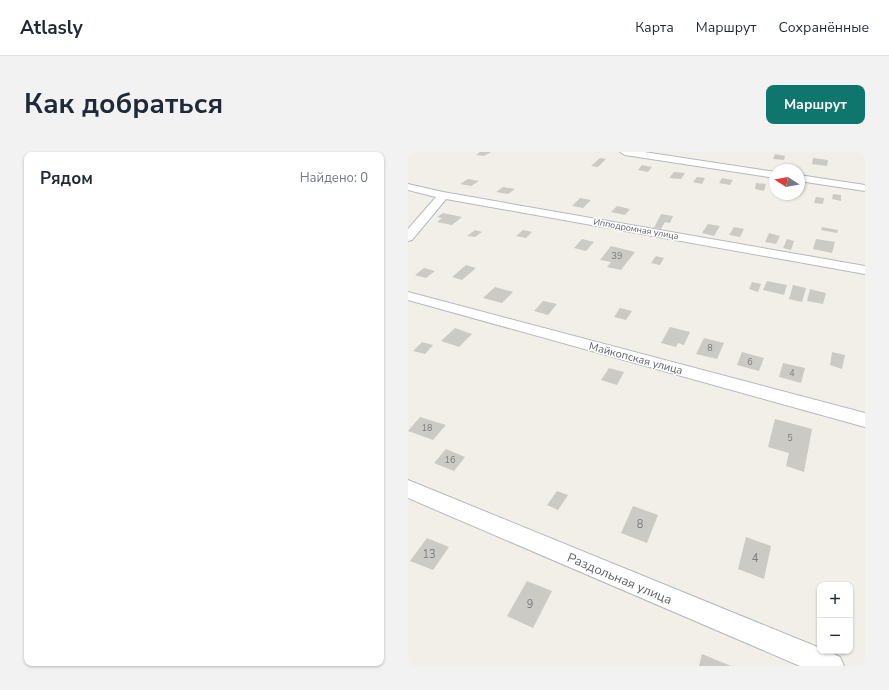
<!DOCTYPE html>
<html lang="ru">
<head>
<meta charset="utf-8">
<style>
  body { margin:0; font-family:"Nunito Sans",sans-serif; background:#f2f2f3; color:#1f2937 }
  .controls { position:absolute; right:12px; bottom:12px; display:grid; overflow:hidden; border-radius:8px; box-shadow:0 1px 3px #0004 }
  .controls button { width:36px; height:36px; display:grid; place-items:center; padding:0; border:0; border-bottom:1px solid #e0e1e3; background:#fff; color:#1f2937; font:20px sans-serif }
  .compass { position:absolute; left:361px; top:12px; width:36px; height:36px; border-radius:50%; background:#fff; box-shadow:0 1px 3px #0004; rotate:281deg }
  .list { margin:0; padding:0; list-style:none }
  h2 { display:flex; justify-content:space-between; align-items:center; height:52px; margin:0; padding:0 16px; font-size:17px }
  h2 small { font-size:13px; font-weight:400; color:#747a83 }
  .map { position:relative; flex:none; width:457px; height:514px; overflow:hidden; border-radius:8px }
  header { display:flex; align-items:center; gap:24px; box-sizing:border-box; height:56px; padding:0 20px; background:#fff; border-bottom:1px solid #e0e1e3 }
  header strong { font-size:19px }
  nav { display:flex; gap:22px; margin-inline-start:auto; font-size:14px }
  .intro { display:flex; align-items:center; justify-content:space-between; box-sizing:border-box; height:96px; padding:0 24px }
  h1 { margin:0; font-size:28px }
  .button { padding:10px 18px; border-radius:8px; background:#0f766e; color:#fff; font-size:14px; font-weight:700 }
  main { display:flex; gap:24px; padding:0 24px }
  aside { flex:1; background:#fff; border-radius:8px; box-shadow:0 1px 3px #0004 }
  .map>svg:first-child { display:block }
  .building { fill:#cccac5 }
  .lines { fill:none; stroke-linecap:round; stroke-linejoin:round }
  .street-casing { stroke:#b5b8bc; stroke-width:2 }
  .street { fill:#fff; fill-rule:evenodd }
  .labels { text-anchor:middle; stroke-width:3; stroke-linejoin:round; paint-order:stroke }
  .far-street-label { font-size:9px; fill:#5f6368; stroke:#fff }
  .number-label { font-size:9px; fill:#7a7d7f }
  .street-label { font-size:11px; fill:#5f6368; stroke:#fff }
  .near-number-label { font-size:11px; fill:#7a7d7f }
  .near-street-label { font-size:13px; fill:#5f6368; stroke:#fff }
</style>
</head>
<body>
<header>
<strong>Atlasly</strong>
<nav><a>Карта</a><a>Маршрут</a><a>Сохранённые</a></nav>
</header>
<div class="intro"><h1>Как добраться</h1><a class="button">Маршрут</a></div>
<main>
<aside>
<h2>Рядом<small>Найдено: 0</small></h2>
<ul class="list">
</ul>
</aside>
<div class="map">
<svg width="457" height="514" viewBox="0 0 457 514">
  <rect width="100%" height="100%" fill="#f1efe8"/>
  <!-- building -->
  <path class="building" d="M 72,0 L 83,0 L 76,4 L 68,3 Z
    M 367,2 L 377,4 L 376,8 L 365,7 Z
    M 192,6 L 198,7 L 190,15 L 183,14 Z
    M 405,6 L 420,8 L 419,14 L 404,12 Z
    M 234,13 L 244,15 L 240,20 L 230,18 Z
    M 266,20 L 277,21 L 273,27 L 261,26 Z
    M 289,25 L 297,26 L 294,32 L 285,30 Z
    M 314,26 L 325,28 L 322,33 L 311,31 Z
    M 60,27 L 71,29 L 63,34 L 52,32 Z
    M 348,31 L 358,32 L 356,39 L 347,37 Z
    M 95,35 L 107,37 L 100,42 L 88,40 Z
    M 425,42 L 433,43 L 433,49 L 424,47 Z
    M 408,45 L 416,46 L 415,52 L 406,51 Z
    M 172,46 L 183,48 L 175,56 L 164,54 Z
    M 209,54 L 222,57 L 217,63 L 203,60 Z
    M 35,61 L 54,65 L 44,73 L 29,70 L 34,66 L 29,65 Z
    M 253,62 L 265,64 L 262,71 L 257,70 L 253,77 L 246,76 Z
    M 300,72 L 312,74 L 306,84 L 294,81 Z
    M 326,75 L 336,77 L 332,85 L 321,83 Z
    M 414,75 L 430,78 L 429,81 L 413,78 Z
    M 67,78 L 74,80 L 67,85 L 59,84 Z
    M 115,78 L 124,80 L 118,86 L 108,84 Z
    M 361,81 L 372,84 L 368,92 L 357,90 Z
    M 174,87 L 186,90 L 178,99 L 166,96 Z
    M 379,87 L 386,89 L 383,98 L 375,96 Z
    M 408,87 L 427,90 L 424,101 L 405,97 Z
    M 203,94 L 227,100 L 213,118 L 199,115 L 203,110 L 192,108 Z
    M 248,104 L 256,106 L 252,113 L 243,111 Z
    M 58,113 L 68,116 L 54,128 L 44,125 Z
    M 16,116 L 27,119 L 18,126 L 7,123 Z
    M 359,129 L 379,133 L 376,143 L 355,138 Z
    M 344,130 L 353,132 L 350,140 L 341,137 Z
    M 385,133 L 398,136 L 394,150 L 381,147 Z
    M 87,135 L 105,140 L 94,151 L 75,146 Z
    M 402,137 L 418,141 L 415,152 L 399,149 Z
    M 135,149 L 149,152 L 140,163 L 126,159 Z
    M 212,156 L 224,159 L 218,168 L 206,165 Z
    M 262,175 L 282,180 L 276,193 L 270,191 L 268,195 L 253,191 Z
    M 47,176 L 64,182 L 51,195 L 33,189 Z
    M 296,186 L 316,191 L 309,207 L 288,202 Z
    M 14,190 L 25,193 L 17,202 L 5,199 Z
    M 334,200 L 356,206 L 351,219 L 329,213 Z
    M 424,200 L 437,203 L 434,217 L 422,213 Z
    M 375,211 L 397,216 L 393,231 L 371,225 Z
    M 201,216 L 216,220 L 209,233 L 193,228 Z
    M 12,265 L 38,273 L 25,288 L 0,279 Z
    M 367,267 L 404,277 L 396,320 L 378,314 L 381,301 L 360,295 Z
    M 38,297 L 57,305 L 46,319 L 26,311 Z
    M 149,339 L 160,343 L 150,358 L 139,353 Z
    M 225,354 L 250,363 L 239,391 L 213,381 Z
    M 338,385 L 363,394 L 356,427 L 330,417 Z
    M 19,386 L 41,395 L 25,418 L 2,409 Z
    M 119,429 L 144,439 L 125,476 L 99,464 Z
    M 294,502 L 323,514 L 291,514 Z"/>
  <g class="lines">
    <!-- street casing -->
    <g class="street-casing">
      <path id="street" d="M 212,0 L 236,0 L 367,20 L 367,26 L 217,3 Z
        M 391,23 L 457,33 L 457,39 L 391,29 Z
        M 0,32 L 35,40 L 457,114 L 457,122 L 38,47 L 4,88 L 0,89 L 0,77 L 28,45 L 0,38 Z
        M 0,140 L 457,261 L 457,275 L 0,148 Z
        M 0,328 L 412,496 L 412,499 L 419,499 L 432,505 L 436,514 L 392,514 L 0,346 Z"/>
    </g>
    <!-- street -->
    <use href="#street" class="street"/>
  </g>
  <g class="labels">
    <!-- far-street labels -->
    <g class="far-street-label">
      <text transform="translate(228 77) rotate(10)" y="3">Ипподромная улица</text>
    </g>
    <!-- number labels -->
    <g class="number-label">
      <text x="209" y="107">39</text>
      <text x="302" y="199">8</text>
      <text x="342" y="213">6</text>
      <text x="384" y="224">4</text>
      <text x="19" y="279">18</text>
      <text x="382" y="289">5</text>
      <text x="42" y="311">16</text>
    </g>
    <!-- street labels -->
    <g class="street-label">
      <text transform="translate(228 206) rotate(15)" y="4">Майкопская улица</text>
    </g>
    <!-- near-number labels -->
    <g class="near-number-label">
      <text x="232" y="376">8</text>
      <text x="21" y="406">13</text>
      <text x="347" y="410">4</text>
      <text x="122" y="456">9</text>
    </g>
    <!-- near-street labels -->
    <g class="near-street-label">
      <text transform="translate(212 426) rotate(23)" y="5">Раздольная улица</text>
    </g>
  </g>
</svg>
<div class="controls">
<button>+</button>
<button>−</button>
</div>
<svg class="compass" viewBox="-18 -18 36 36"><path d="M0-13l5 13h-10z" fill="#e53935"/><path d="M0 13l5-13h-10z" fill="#747a83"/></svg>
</div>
</main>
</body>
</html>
